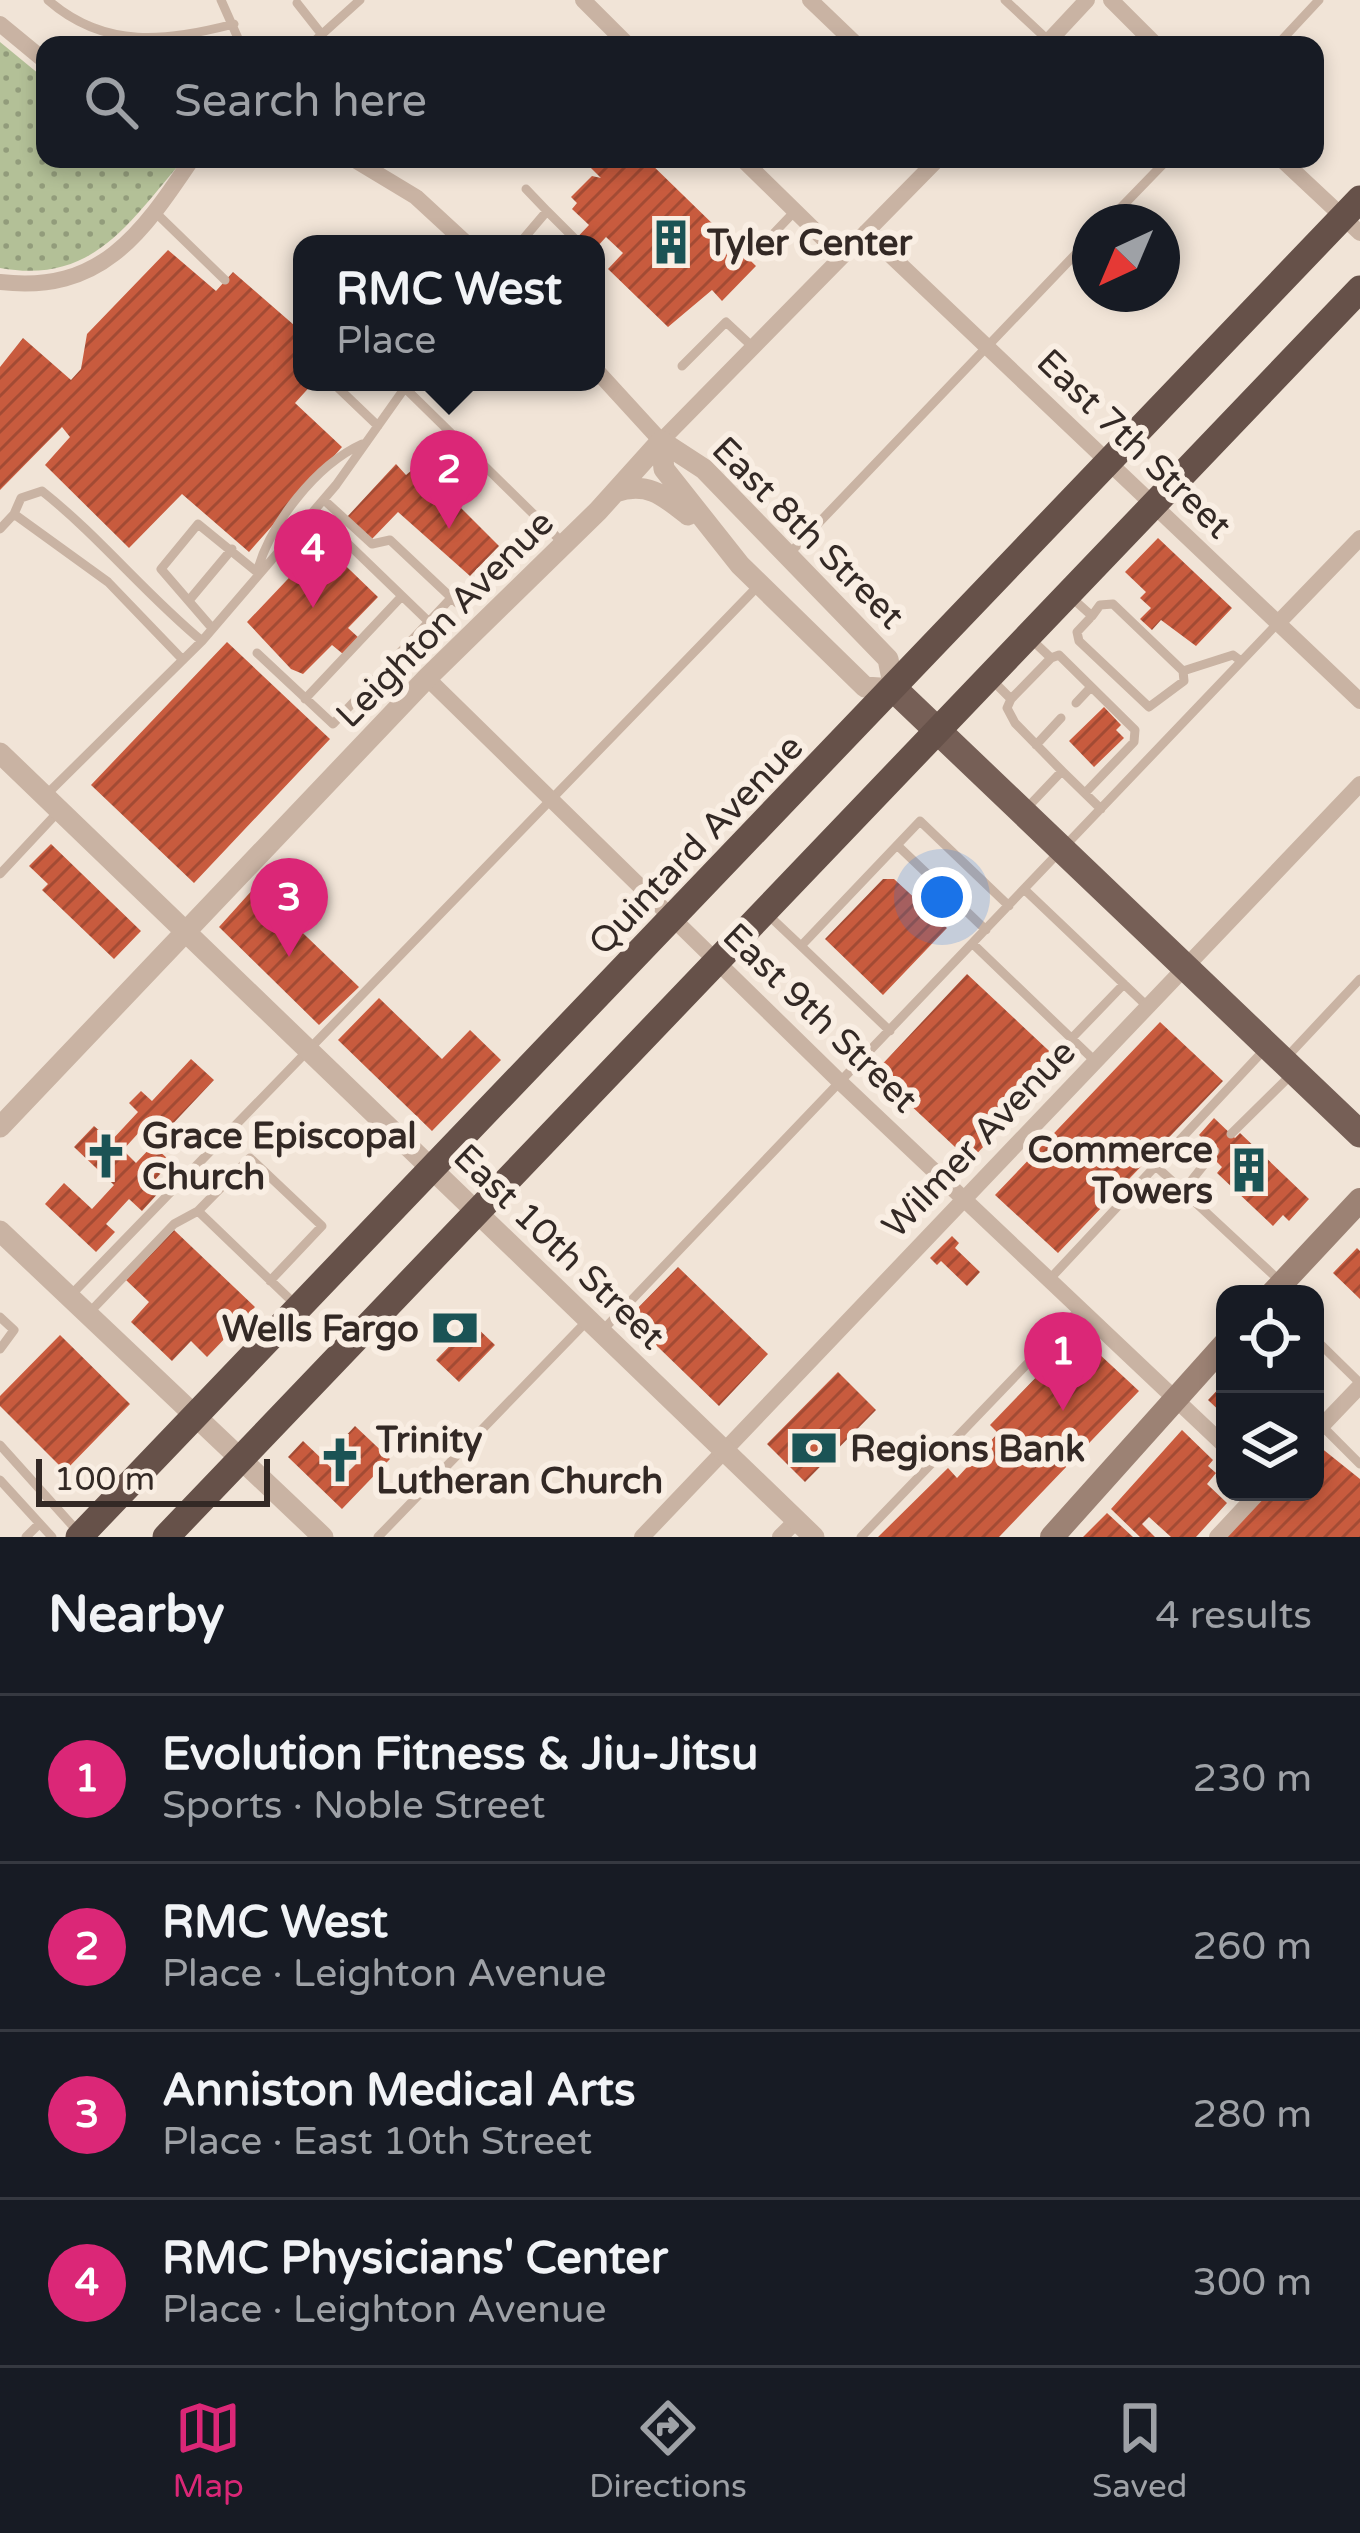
<!DOCTYPE html>
<html lang="en">
<head>
<meta charset="utf-8">
<style>
  body { margin:0; font-family:"Varela Round",sans-serif; background:#20242c; color:#f1f3f6 }
  .controls { position:absolute; right:36px; bottom:36px; display:grid; overflow:hidden; border-radius:24px; box-shadow:0 6px 18px #0003 }
  .controls button { width:108px; height:108px; display:grid; place-items:center; padding:0; border:0; border-bottom:3px solid #363941; background:#171b24; color:#f1f3f6; font:60px sans-serif }
  .compass { position:absolute; left:1072px; top:204px; width:108px; height:108px; border-radius:50%; background:#171b24; box-shadow:0 6px 18px #0003; rotate:224deg }
  .scale { position:absolute; left:36px; bottom:30px; width:234px; box-sizing:border-box; padding-left:12px; border:6px solid #332925; border-top:0; font-size:33px; line-height:42px; white-space:nowrap; color:#332925; -webkit-text-stroke:9px #f9eee3; paint-order:stroke }
  .you { position:absolute; left:942px; top:897px; width:42px; height:42px; margin:-30px; border:9px solid #fff; border-radius:50%; background:#1a73e8; box-shadow:0 0 0 18px #1a73e833 }
  .badge { display:grid; place-items:center; width:78px; height:78px; border-radius:50%; background:#db2777; color:#fff; font-size:39px; font-weight:700 }
  .pin { position:absolute; translate:-50% -99px; filter:drop-shadow(0 3px 6px #0008) }
  .pin::after { content:''; position:absolute; top:63px; width:42px; height:36px; background:inherit; clip-path:polygon(0 0,100% 0,50% 100%) }
  .popup { position:absolute; left:293px; top:235px; width:312px; height:156px; box-sizing:border-box; display:grid; place-content:center; border-radius:24px; background:#171b24; filter:drop-shadow(0 3px 9px #0005); font-size:39px; white-space:nowrap; color:#9ea1a6 }
  .popup b { font-size:45px; color:#f1f3f6 }
  .popup::after { content:''; position:absolute; left:50%; top:100%; margin-left:-24px; border:24px solid transparent; border-top-color:#171b24 }
  .list { margin:0; padding:0; list-style:none }
  h2 { display:flex; justify-content:space-between; align-items:center; height:156px; margin:0; padding:0 48px; font-size:51px }
  h2 small { font-size:39px; font-weight:400; color:#9ea1a6 }
  .list li { display:grid; grid-template-columns:78px 1fr auto; gap:36px; align-items:center; box-sizing:border-box; height:168px; padding:0 48px; border-top:3px solid #363941 }
  .list b { display:block; font-size:45px; white-space:nowrap }
  .list p { margin:0; font-size:39px; white-space:nowrap; color:#9ea1a6 }
  .list em { font-size:39px; font-style:normal; color:#9ea1a6 }
  .icon { flex:none; width:66px; height:66px; fill:none; stroke:currentColor; stroke-width:2; stroke-linecap:round; stroke-linejoin:round }
  .map { position:relative; flex:none; width:1360px; height:1537px; overflow:hidden }
  .search { position:absolute; background:#171b24; box-shadow:0 6px 18px #0003; left:36px; right:36px; top:36px; height:132px; display:flex; align-items:center; gap:30px; box-sizing:border-box; padding:0 42px; border-radius:24px; color:#9ea1a6; font-size:45px }
  .sheet { height:828px; background:#171b24 }
  nav { display:flex; justify-content:space-around; align-items:center; box-sizing:border-box; height:168px; border-top:3px solid #363941; background:#171b24; font-size:33px; color:#9ea1a6 }
  nav a { display:grid; justify-items:center; gap:6px }
  nav .on { color:#db2777 }
  .map>svg:first-child { display:block }
  .park { fill:url(#park-dots) }
  .building { fill:url(#building-hatch) }
  .lines { fill:none; stroke-linecap:round; stroke-linejoin:round }
  .service { stroke:#c9b3a3; stroke-width:9 }
  .minor { stroke:#c9b3a3; stroke-width:16 }
  .tertiary { stroke:#c9b3a3; stroke-width:21 }
  .secondary { stroke:#9c8274; stroke-width:24 }
  .primary { stroke:#765f56; stroke-width:27 }
  .trunk { stroke:#665149; stroke-width:27 }
  .labels { text-anchor:middle; stroke-width:12; stroke-linejoin:round; paint-order:stroke }
  .poi-label { font-size:36px; font-weight:bold; fill:#332925; stroke:#f9eee3; text-anchor:start }
  .street-label { font-size:36px; fill:#332925; stroke:#f9eee3 }
</style>
</head>
<body>
<div class="map">
<svg width="1360" height="1537" viewBox="0 0 1360 1537">
  <defs>
    <pattern id="park-dots" width="8" height="8" patternUnits="userSpaceOnUse" patternTransform="scale(3)"><rect width="8" height="8" fill="#b3c097"/><path d="M2 2h.1M6 6h.1" fill="none" stroke="#929c7b" stroke-width="1.8" stroke-linecap="round"/></pattern>
    <pattern id="building-hatch" width="6" height="6" patternUnits="userSpaceOnUse" patternTransform="scale(3)"><rect width="6" height="6" fill="#c85b3e"/><path d="M-1 1l2-2M0 6l6-6M5 7l2-2" fill="none" stroke="#a34b34"/></pattern>
  </defs>
  <rect width="100%" height="100%" fill="#f1e4d7"/>
  <!-- park -->
  <path class="park" d="M 0,42 L 45,79 L 45,159 L 184,159 C 129,222 94,285 0,268 Z"/>
  <!-- building -->
  <path class="building" d="M 590,159 L 646,159 L 756,266 L 722,301 L 712,290 L 668,327 L 608,269 L 623,253 L 606,237 L 596,248 L 571,244 L 589,225 L 572,209 L 577,203 L 571,197 L 592,176 L 601,178 L 586,163 Z
    M 168,250 L 216,291 L 233,272 L 302,332 L 302,382 L 314,382 L 295,403 L 342,447 L 249,552 L 182,494 L 129,548 L 45,465 L 70,437 L 62,427 L 0,490 L 0,367 L 23,338 L 71,380 L 81,369 L 87,334 Z
    M 396,464 L 406,475 L 418,465 L 499,546 L 470,576 L 398,512 L 371,540 L 347,517 Z
    M 1158,538 L 1232,608 L 1196,646 L 1161,620 L 1152,630 L 1140,619 L 1151,608 L 1140,598 L 1146,592 L 1125,572 Z
    M 322,543 L 378,597 L 348,628 L 359,638 L 343,654 L 332,645 L 303,674 L 291,669 L 247,622 Z
    M 227,642 L 330,739 L 194,883 L 91,785 Z
    M 1104,707 L 1121,725 L 1116,730 L 1124,738 L 1094,767 L 1069,741 Z
    M 51,844 L 141,931 L 114,959 L 42,890 L 48,884 L 29,866 Z
    M 883,879 L 894,879 L 947,928 L 883,995 L 825,939 Z
    M 255,887 L 359,987 L 319,1025 L 219,927 Z
    M 967,974 L 1062,1063 L 970,1161 L 875,1072 Z
    M 379,998 L 442,1059 L 470,1030 L 501,1060 L 432,1131 L 338,1040 Z
    M 1160,1022 L 1223,1081 L 1058,1253 L 995,1195 Z
    M 191,1059 L 214,1080 L 166,1131 L 152,1118 L 123,1150 L 136,1163 L 153,1145 L 171,1162 L 153,1182 L 161,1190 L 142,1211 L 129,1199 L 106,1224 L 115,1232 L 96,1252 L 45,1204 L 64,1183 L 92,1209 L 114,1185 L 74,1147 L 94,1126 L 111,1141 L 138,1112 L 129,1103 L 141,1091 L 152,1101 Z
    M 1214,1118 L 1235,1138 L 1240,1133 L 1309,1199 L 1289,1221 L 1283,1215 L 1273,1226 L 1217,1173 L 1222,1167 L 1213,1158 L 1218,1153 L 1199,1135 Z
    M 174,1230 L 255,1307 L 207,1357 L 191,1341 L 172,1361 L 131,1322 L 149,1302 L 126,1280 Z
    M 952,1236 L 959,1243 L 955,1248 L 980,1272 L 967,1286 L 941,1261 L 937,1265 L 930,1258 Z
    M 1357,1248 L 1360,1251 L 1360,1299 L 1333,1273 Z
    M 678,1267 L 768,1354 L 719,1406 L 628,1318 Z
    M 472,1323 L 495,1345 L 459,1382 L 436,1360 Z
    M 60,1335 L 130,1404 L 65,1471 L 0,1406 L 0,1396 Z
    M 1084,1340 L 1139,1391 L 999,1537 L 878,1537 L 948,1468 L 957,1478 L 998,1433 L 990,1425 L 1049,1364 L 1056,1371 Z
    M 838,1372 L 876,1410 L 805,1482 L 767,1444 Z
    M 1225,1382 L 1225,1416 L 1208,1400 Z
    M 355,1426 L 390,1459 L 342,1509 L 288,1457 L 303,1441 L 342,1478 L 361,1459 L 342,1440 Z
    M 1182,1430 L 1213,1460 L 1208,1466 L 1216,1473 L 1207,1484 L 1227,1503 L 1196,1537 L 1171,1537 L 1149,1517 L 1142,1524 L 1155,1537 L 1140,1537 L 1111,1509 Z
    M 1315,1443 L 1360,1479 L 1360,1537 L 1226,1537 L 1269,1492 L 1315,1492 Z
    M 1107,1513 L 1133,1537 L 1083,1537 Z"/>
  <g class="lines">
    <!-- service -->
    <path class="service" d="M 48,0 C 105,50 167,41 234,24
      M 221,0 L 241,45
      M 1005,0 L 1049,41
      M 297,3 L 323,36
      M 310,45 L 360,0
      M 1277,45 L 1319,0
      M 526,189 L 547,211
      M 156,213 L 225,280
      M 1107,222 L 1168,159
      M 519,244 L 547,211 L 575,239
      M 756,252 L 795,211
      M 682,366 L 726,322 L 755,349
      M 332,382 L 378,426
      M 405,388 L 564,544
      M 324,500 L 372,544 L 390,540 L 457,603 L 538,520
      M 314,511 L 428,621
      M 0,529 L 14,514
      M 789,554 L 1090,239
      M 191,598 L 232,549
      M 1072,598 L 1092,616 L 1077,632 L 1079,641 L 1149,707 L 1184,681 L 1183,671 L 1113,604 L 1100,605 L 1092,616
      M 212,628 L 161,569 L 198,524 L 257,572 C 270,524 316,465 362,444
      M 257,653 L 333,724 L 452,597
      M 1051,658 L 1059,655 L 1135,730 L 1134,742 L 1085,793
      M 183,660 L 108,582 L 14,514 L 21,498 L 42,491 C 100,537 145,594 202,641
      M 1183,671 L 1233,655 L 1241,661
      M 992,680 L 1011,699 L 1051,658 L 1033,641
      M 305,699 L 402,596
      M 1011,699 L 1007,708 L 1015,723 L 1062,771
      M 1076,703 L 1091,687
      M 1036,745 L 1061,718
      M 45,796 L 202,641 L 336,485 L 409,382
      M 1025,810 L 1062,771 L 1101,809
      M 897,845 L 986,930
      M 0,874 L 58,812
      M 1025,890 L 1148,1007
      M 765,912 L 801,946
      M 973,944 L 1096,1062
      M 890,1031 L 801,946 L 920,821 L 1009,906
      M 1071,1039 L 1124,984
      M 1285,1059 L 1360,979
      M 1231,1134 L 1293,1073
      M 1215,1151 L 1183,1191 L 1282,1283
      M 1148,1159 L 1183,1191
      M 198,1211 L 298,1307
      M 1047,1282 L 1265,1049
      M 70,1296 L 759,585
      M 88,1314 L 174,1224 L 198,1211 L 250,1158 L 322,1226 L 270,1281
      M 0,1317 L 14,1330 L 0,1349
      M 601,1332 L 1277,624
      M 1315,1339 L 1360,1383
      M 1322,1426 L 1360,1464
      M 0,1445 L 80,1534
      M 0,1480 L 52,1537
      M 26,1537 L 39,1524
      M 378,1537 L 587,1321
      M 861,1537 L 1078,1311"/>
    <!-- minor -->
    <path class="minor" d="M 583,0 L 628,45
      M 810,0 L 857,45
      M 1111,0 L 1156,45
      M 0,24 L 45,61
      M 1045,45 L 1087,0
      M 353,159 L 416,197 L 467,244
      M 742,159 L 841,256
      M 1281,159 L 1360,233
      M 866,232 L 1360,701
      M 0,282 C 100,294 141,235 192,159
      M 596,370 L 661,441 L 938,159
      M 1277,624 L 1360,538
      M 427,678 L 840,1082 L 1225,1446
      M 1315,1433 L 1360,1386
      M 642,1537 L 1360,784
      M 780,1537 L 797,1520
      M 1217,1537 L 1259,1492"/>
    <!-- tertiary -->
    <path class="tertiary" d="M 661,441 L 704,469 L 888,659 L 894,689 L 865,687 L 740,565 L 664,469 Z
      M 615,492 C 647,481 663,495 688,515
      M 0,753 L 814,1537
      M 0,1127 L 427,678 L 598,511 L 661,441
      M 0,1231 L 323,1537"/>
    <!-- secondary -->
    <path class="secondary" d="M 1272,1294 L 1360,1200
      M 1052,1537 L 1225,1344"/>
    <!-- primary -->
    <path class="primary" d="M 894,689 L 1360,1134"/>
    <!-- trunk -->
    <path class="trunk" d="M 79,1537 L 1360,199
      M 166,1537 L 1360,289"/>
  </g>
  <!-- icons -->
  <defs>
    <g id="building-bare" transform="scale(3.6)"><path d="M-4-6H4V6H1V3H-1V6H-4ZM-2.5-4.3h1.7v1.8h-1.7ZM.8-4.3h1.7v1.8H.8ZM-2.5-1h1.7V.8h-1.7ZM.8-1h1.7V.8H.8Z" fill="#1b5355" stroke="#f9eee3" stroke-width="2.5" paint-order="stroke"/></g>
    <g id="church-bare" transform="scale(3.6)"><path d="M-1.2-6h2.4v3.5h3.3v2.4h-3.3V6h-2.4V-.1h-3.3v-2.4h3.3Z" fill="#1b5355" stroke="#f9eee3" stroke-width="2.5" paint-order="stroke"/></g>
    <g id="bank-bare" transform="scale(3.6)"><path d="M-6-4H6V4H-6ZM0-2.3a2.3 2.3 0 1 0 0 4.6a2.3 2.3 0 1 0 0-4.6Z" fill="#1b5355" stroke="#f9eee3" stroke-width="2.5" paint-order="stroke"/></g>
  </defs>
  <g fill-rule="evenodd">
    <use href="#building-bare" x="671" y="242"/>
    <use href="#church-bare" x="106" y="1156"/>
    <use href="#building-bare" x="1249" y="1170"/>
    <use href="#bank-bare" x="455" y="1328"/>
    <use href="#bank-bare" x="814" y="1448"/>
    <use href="#church-bare" x="340" y="1460"/>
  </g>
  <g class="labels">
    <!-- poi labels -->
    <g class="poi-label">
      <text x="707" y="255">Tyler Center</text>
      <text x="142" y="1148">Grace Episcopal<tspan x="142" dy="41">Church</tspan></text>
      <text x="1213" y="1162" text-anchor="end">Commerce<tspan x="1213" dy="41">Towers</tspan></text>
      <text x="419" y="1341" text-anchor="end">Wells Fargo</text>
      <text x="376" y="1452">Trinity<tspan x="376" dy="41">Lutheran Church</tspan></text>
      <text x="850" y="1461">Regions Bank</text>
    </g>
    <!-- street labels -->
    <g class="street-label">
      <text transform="translate(1135 443) rotate(44)" y="13">East 7th Street</text>
      <text transform="translate(809 532) rotate(45)" y="13">East 8th Street</text>
      <text transform="translate(444 618) rotate(-45)" y="13">Leighton Avenue</text>
      <text transform="translate(695 844) rotate(-46)" y="13">Quintard Avenue</text>
      <text transform="translate(821 1017) rotate(44)" y="13">East 9th Street</text>
      <text transform="translate(978 1138) rotate(-46)" y="13">Wilmer Avenue</text>
      <text transform="translate(560 1246) rotate(44)" y="13">East 10th Street</text>
    </g>
  </g>
</svg>
<div class="controls">
<button><svg class="icon" aria-label="locate" viewBox="0 0 24 24"><circle cx="12" cy="12" r="6"/><path d="M12 2v4M12 18v4M2 12h4M18 12h4"/></svg></button>
<button><svg class="icon" aria-label="layers" viewBox="0 0 24 24"><path d="M12 4l9 5-9 5-9-5zM3 14l9 5 9-5"/></svg></button>
</div>
<svg class="compass" viewBox="-18 -18 36 36"><path d="M0-13l5 13h-10z" fill="#e53935"/><path d="M0 13l5-13h-10z" fill="#9ea1a6"/></svg>
<div class="scale">100 m</div>
<div class="you"></div>
<div class="pin badge" style="left:1063px;top:1411px">1</div>
<div class="pin badge" style="left:449px;top:529px">2</div>
<div class="popup"><b>RMC West</b>Place</div>
<div class="pin badge" style="left:289px;top:957px">3</div>
<div class="pin badge" style="left:313px;top:608px">4</div>
<div class="search"><svg class="icon" aria-label="search" viewBox="0 0 24 24"><circle cx="10" cy="10" r="6"/><path d="M15 15l6 6"/></svg>Search here</div>
</div>
<section class="sheet">
<h2>Nearby<small>4 results</small></h2>
<ul class="list">
<li><span class="badge">1</span><div><b>Evolution Fitness &amp; Jiu-Jitsu</b><p>Sports · Noble Street</p></div><em>230 m</em></li>
<li><span class="badge">2</span><div><b>RMC West</b><p>Place · Leighton Avenue</p></div><em>260 m</em></li>
<li><span class="badge">3</span><div><b>Anniston Medical Arts</b><p>Place · East 10th Street</p></div><em>280 m</em></li>
<li><span class="badge">4</span><div><b>RMC Physicians' Center</b><p>Place · Leighton Avenue</p></div><em>300 m</em></li>
</ul>
</section>
<nav>
<a class="on"><svg class="icon" aria-label="map" viewBox="0 0 24 24"><path d="M3 6l6-2 6 2 6-2v14l-6 2-6-2-6 2zM9 4v14M15 6v14"/></svg>Map</a>
<a><svg class="icon" aria-label="directions" viewBox="0 0 24 24"><path d="M12 3l9 9-9 9-9-9zM9 14v-3h6M13 9l2 2-2 2"/></svg>Directions</a>
<a><svg class="icon" aria-label="saved" viewBox="0 0 24 24"><path d="M7 4h10v16l-5-4-5 4z"/></svg>Saved</a>
</nav>
</body>
</html>
